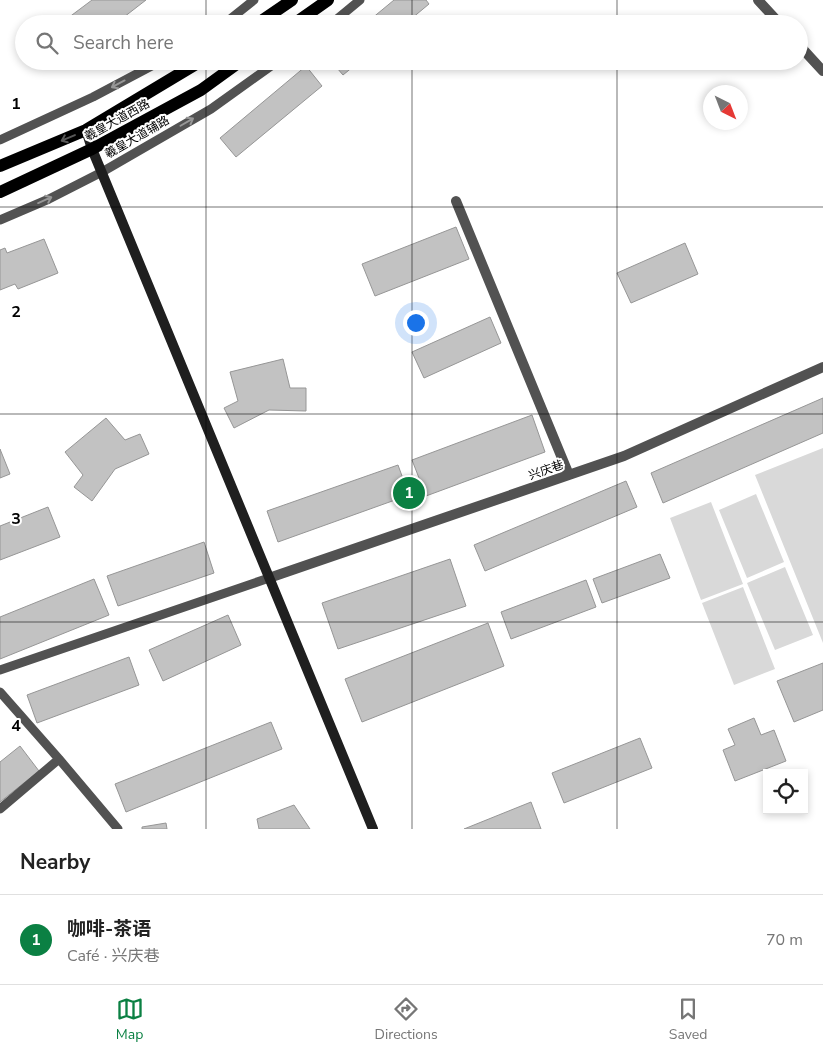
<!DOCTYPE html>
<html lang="en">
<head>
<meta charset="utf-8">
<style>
  body { margin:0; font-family:"Nunito Sans","Noto Sans SC",sans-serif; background:#f6f6f6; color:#222 }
  .controls { position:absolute; right:15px; bottom:15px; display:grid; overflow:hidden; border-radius:0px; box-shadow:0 2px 8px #0003 }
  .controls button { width:45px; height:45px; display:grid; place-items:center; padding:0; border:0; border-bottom:1px solid #e0e0e0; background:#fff; color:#222; font:25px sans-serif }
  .compass { position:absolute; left:703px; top:85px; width:45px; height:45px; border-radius:50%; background:#fff; box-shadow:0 2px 8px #0003; rotate:138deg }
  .you { position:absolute; left:415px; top:322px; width:18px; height:18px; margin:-12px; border:4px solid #fff; border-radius:50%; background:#1a73e8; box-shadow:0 0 0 8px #1a73e833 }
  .badge { display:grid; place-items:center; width:32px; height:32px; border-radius:50%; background:#0b8043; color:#fff; font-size:16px; font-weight:700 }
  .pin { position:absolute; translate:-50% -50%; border:2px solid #fff; box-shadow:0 1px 5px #0006 }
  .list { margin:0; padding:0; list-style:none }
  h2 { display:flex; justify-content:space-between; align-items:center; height:65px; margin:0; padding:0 20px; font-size:21px }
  h2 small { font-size:16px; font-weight:400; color:#767676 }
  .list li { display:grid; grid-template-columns:32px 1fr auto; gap:15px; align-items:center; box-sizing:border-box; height:90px; padding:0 20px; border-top:1px solid #e0e0e0 }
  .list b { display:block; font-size:19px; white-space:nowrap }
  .list p { margin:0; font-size:16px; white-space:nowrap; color:#767676 }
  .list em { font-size:16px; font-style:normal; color:#767676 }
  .icon { flex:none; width:28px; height:28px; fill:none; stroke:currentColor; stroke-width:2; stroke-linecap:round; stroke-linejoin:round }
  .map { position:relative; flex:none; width:823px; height:829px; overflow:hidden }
  .search { position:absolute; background:#fff; box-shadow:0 2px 8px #0003; left:15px; right:15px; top:15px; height:55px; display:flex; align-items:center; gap:12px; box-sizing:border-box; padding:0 18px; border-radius:28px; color:#767676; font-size:19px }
  .sheet { height:155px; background:#fff }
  nav { display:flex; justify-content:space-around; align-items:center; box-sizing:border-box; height:70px; border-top:1px solid #e0e0e0; background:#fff; font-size:14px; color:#767676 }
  nav a { display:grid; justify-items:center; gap:2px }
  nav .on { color:#0b8043 }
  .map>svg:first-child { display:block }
  .green { fill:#d9d9d9 }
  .building { fill:#c2c2c2; stroke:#969696 }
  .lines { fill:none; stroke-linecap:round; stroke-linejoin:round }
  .service { stroke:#525252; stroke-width:9 }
  .minor { stroke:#525252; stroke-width:10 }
  .tertiary { stroke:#525252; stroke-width:10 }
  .secondary { stroke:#1f1f1f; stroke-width:10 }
  .primary { stroke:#000; stroke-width:12 }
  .oneway { stroke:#979797 }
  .oneway2 { stroke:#595959 }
  .grid { fill:none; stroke:#000; stroke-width:1; stroke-opacity:0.55 }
  .labels { text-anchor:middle; stroke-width:4; stroke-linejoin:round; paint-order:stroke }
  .street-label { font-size:12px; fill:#000; stroke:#fff }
  .grid-label { font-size:16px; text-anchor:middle; font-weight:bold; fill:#000; stroke:#fff; stroke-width:4; stroke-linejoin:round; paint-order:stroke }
</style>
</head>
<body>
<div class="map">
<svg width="823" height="829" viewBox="0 0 823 829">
  <rect width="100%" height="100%" fill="#fff"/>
  <!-- green -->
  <path class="green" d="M 823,448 L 823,643 L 755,475 Z
    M 756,494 L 784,562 L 747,578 L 719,510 Z
    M 711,502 L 743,584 L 701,600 L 670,518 Z
    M 785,567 L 813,635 L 775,650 L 747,583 Z
    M 743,587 L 775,669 L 734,685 L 702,603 Z"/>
  <!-- building -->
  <path class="building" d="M 92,0 L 146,0 L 115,24 L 60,24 Z
    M 394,0 L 426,0 L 429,4 L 405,24 L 365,24 Z
    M 331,61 L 360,61 L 343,75 Z
    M 306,66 L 322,86 L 236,157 L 220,138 Z
    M 456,227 L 469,259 L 375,296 L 362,264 Z
    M 44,239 L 58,273 L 18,289 L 15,284 L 0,290 L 0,250 L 5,248 L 7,253 Z
    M 685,243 L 698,274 L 631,303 L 617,273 Z
    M 490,317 L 501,343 L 424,378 L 412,352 Z
    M 283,359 L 290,388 L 306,388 L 306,411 L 269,410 L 234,428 L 224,408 L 238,401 L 230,372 Z
    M 823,398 L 823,433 L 663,503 L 651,473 Z
    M 532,415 L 545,452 L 426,496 L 412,460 Z
    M 106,418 L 125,440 L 140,434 L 149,454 L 115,469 L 92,501 L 74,487 L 83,475 L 65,452 Z
    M 0,449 L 10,474 L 0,478 Z
    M 398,465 L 409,495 L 278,542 L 267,511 Z
    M 626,481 L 637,507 L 485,571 L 474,545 Z
    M 48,507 L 60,537 L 0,560 L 0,526 Z
    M 204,542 L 214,573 L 118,606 L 107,576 Z
    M 660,554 L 670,578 L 602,603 L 593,579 Z
    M 450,559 L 466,606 L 338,649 L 322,603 Z
    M 94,579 L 109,615 L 0,659 L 0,617 Z
    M 586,580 L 596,607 L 511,639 L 501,612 Z
    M 228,615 L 241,645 L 163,681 L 149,650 Z
    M 488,623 L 504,666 L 362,722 L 345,679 Z
    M 129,657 L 139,685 L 37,723 L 27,695 Z
    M 823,663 L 823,710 L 794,722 L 777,681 Z
    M 754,718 L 761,735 L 774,730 L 786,761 L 735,781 L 723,750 L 735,745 L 728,729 Z
    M 271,722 L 282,749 L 126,812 L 115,784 Z
    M 640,738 L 652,768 L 564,803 L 552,773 Z
    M 20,746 L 39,771 L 0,802 L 0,762 Z
    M 531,802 L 541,829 L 464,829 Z
    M 294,805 L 310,829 L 259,829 L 257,819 Z
    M 166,823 L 167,829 L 142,829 L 142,827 Z"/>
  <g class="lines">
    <!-- service -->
    <path class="service" d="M 224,24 L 254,0
      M 331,24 L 360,0
      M 0,140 L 93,97 L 161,61
      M 0,220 L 49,199 L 102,172 L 211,109 L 278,61
      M 0,670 L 269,578
      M 0,692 L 59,759 L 0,809
      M 59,759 L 118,829"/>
    <!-- minor -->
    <path class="minor" d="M 456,201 L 569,475
      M 269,578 L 624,456 L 823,367"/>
    <!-- tertiary -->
    <path class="tertiary" d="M 758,0 L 780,24
      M 799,45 L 823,71"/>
    <!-- secondary -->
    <path class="secondary" d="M 86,130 L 92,149 L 373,829"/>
    <!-- primary -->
    <path class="primary" d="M 257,24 L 292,0
      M 294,24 L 328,0
      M 0,166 L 86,130 L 201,61
      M 0,192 L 92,149 L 201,90 L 241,61"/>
  </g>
  <!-- one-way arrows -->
  <defs><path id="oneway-shaft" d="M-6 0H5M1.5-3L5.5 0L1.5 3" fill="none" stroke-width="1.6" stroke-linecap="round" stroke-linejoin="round" transform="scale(1.25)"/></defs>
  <g class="oneway">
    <use href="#oneway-shaft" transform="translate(118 84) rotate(152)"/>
    <use href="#oneway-shaft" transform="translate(187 122) rotate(-30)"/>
    <use href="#oneway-shaft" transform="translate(45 200) rotate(-24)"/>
  </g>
  <use class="oneway2" href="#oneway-shaft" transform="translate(68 138) rotate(157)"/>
  <!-- grid -->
  <path class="grid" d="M 206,0 L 206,24M 412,0 L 412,24M 617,0 L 617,24M 206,61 L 206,829M 412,61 L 412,829M 617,61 L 617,829M 0,207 L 823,207M 0,414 L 823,414M 0,622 L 823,622"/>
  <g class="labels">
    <!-- street labels -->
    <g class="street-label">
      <text transform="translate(117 120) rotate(-29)" y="4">羲皇大道西路</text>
      <text transform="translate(137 137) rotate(-30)" y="4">羲皇大道辅路</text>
      <text transform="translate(546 470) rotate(-19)" y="4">兴庆巷</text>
    </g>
  </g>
  <g class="grid-label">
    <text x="16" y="109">1</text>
    <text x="16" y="317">2</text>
    <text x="16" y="524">3</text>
    <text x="16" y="731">4</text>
  </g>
</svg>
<div class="controls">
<button><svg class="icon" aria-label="locate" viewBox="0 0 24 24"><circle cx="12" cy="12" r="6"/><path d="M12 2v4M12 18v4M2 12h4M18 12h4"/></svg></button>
</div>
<svg class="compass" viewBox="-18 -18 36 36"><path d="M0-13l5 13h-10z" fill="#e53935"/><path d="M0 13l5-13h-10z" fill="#767676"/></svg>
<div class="you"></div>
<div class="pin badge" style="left:409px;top:493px">1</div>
<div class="search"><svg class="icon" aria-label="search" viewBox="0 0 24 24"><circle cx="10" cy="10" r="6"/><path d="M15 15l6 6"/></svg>Search here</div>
</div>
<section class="sheet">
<h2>Nearby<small></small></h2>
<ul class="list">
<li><span class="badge">1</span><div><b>咖啡-茶语</b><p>Café · 兴庆巷</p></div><em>70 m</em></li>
</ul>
</section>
<nav>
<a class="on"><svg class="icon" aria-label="map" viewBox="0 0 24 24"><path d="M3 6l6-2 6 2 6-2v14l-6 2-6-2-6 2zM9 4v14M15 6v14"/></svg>Map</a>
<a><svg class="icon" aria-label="directions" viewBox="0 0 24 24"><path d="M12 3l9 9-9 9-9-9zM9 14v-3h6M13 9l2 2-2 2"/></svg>Directions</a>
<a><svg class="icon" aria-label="saved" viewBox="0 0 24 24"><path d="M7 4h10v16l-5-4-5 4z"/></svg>Saved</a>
</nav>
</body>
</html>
